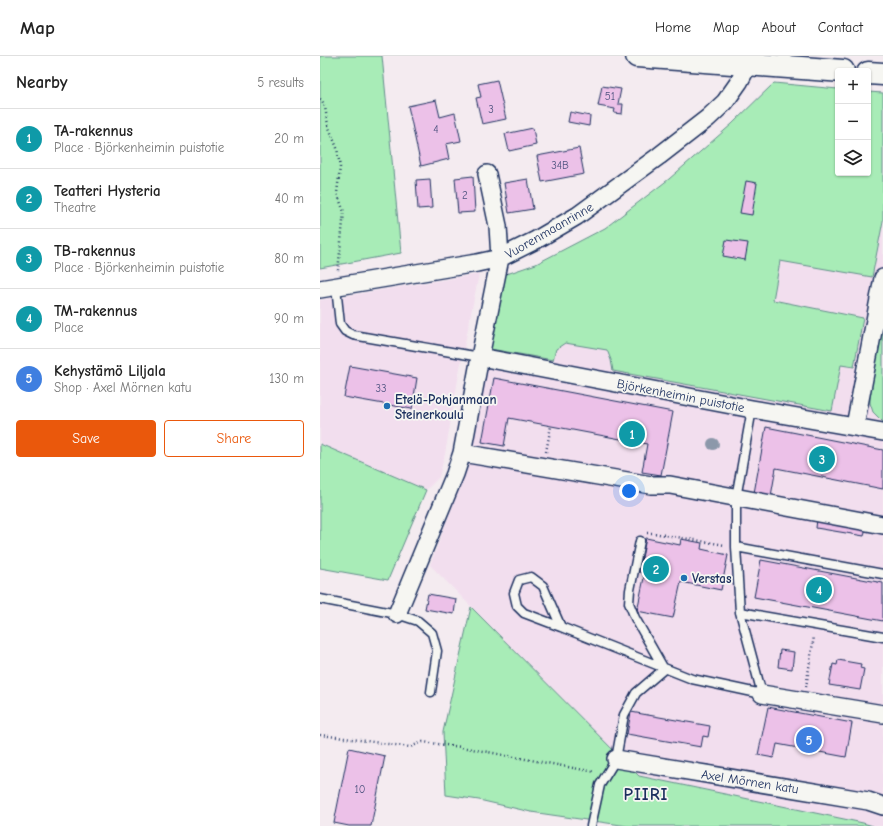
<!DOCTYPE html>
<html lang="en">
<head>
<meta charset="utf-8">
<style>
  body { margin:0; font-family:"Comic Neue",sans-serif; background:#f6f6f6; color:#222 }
  .controls { position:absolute; right:12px; top:12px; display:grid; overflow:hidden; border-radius:4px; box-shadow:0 1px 3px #0004 }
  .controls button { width:36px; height:36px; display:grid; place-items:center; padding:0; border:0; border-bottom:1px solid #e0e0e0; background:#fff; color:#222; font:20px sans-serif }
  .you { position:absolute; left:309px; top:435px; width:14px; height:14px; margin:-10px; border:3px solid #fff; border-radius:50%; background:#1a73e8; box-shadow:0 0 0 6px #1a73e833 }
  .badge { display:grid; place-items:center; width:26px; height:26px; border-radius:50%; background:#ea580c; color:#fff; font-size:13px; font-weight:700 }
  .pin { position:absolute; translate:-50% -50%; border:2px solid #fff; box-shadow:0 1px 4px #0006 }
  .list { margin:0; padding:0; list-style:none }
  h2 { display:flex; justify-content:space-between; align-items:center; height:52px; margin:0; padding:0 16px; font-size:17px }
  h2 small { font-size:13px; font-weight:400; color:#767676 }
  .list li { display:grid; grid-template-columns:26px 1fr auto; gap:12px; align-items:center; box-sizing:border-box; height:60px; padding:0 16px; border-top:1px solid #e0e0e0 }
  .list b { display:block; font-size:15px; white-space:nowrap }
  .list p { margin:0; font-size:13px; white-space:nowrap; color:#767676 }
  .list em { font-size:13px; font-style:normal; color:#767676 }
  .actions { display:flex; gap:8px; padding:12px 16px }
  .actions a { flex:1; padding:9px 0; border:1px solid #ea580c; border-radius:4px; text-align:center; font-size:14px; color:#ea580c }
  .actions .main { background:#ea580c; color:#fff }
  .icon { flex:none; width:22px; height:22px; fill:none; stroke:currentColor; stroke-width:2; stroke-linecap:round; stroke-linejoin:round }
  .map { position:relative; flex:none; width:563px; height:770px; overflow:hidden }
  header { display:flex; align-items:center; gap:24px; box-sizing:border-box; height:56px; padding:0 20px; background:#fff; border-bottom:1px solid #e0e0e0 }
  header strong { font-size:19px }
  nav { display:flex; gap:22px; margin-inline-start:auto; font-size:14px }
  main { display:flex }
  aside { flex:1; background:#fff }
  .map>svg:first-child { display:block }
  .built { fill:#f2deee }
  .green { fill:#a8ecb7; stroke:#628e8a }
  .building { fill:#ecc1e8; stroke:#1b2f5e }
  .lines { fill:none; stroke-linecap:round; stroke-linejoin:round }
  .service-casing { stroke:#1b2f5e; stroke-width:11 }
  .minor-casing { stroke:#1b2f5e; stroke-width:20 }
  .secondary-casing { stroke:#1b2f5e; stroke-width:25 }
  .path { stroke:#1b2f5e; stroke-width:2.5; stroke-dasharray:1 3; stroke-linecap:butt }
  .service { stroke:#f6f6f2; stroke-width:8 }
  .minor { stroke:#f6f6f2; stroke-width:17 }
  .secondary { stroke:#f6f6f2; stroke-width:22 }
  .tree { fill:#8c98aa }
  .poi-dot { fill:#1f6fb2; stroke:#f6f6f2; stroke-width:1.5 }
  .labels { text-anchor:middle; stroke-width:3.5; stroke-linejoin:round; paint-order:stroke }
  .number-label { font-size:11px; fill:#4f5480 }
  .street-label { font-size:13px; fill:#1b2f5e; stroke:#f6f6f2 }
  .poi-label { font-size:13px; font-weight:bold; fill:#1b2f5e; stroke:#f6f6f2; text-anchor:start }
  .district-label { font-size:17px; font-weight:bold; letter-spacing:1px; fill:#1b2f5e; stroke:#f6f6f2 }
</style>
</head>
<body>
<header>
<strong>Map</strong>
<nav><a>Home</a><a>Map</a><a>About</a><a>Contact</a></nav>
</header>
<main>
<aside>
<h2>Nearby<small>5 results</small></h2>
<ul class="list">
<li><span class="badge" style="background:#0f9aa8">1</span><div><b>TA-rakennus</b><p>Place · Björkenheimin puistotie</p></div><em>20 m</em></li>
<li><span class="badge" style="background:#0f9aa8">2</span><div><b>Teatteri Hysteria</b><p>Theatre</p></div><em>40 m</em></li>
<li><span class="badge" style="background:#0f9aa8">3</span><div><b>TB-rakennus</b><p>Place · Björkenheimin puistotie</p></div><em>80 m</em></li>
<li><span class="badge" style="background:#0f9aa8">4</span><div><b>TM-rakennus</b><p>Place</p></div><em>90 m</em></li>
<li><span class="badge" style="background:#3f7fe0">5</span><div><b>Kehystämö Liljala</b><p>Shop · Axel Mörnen katu</p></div><em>130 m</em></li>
</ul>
<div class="actions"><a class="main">Save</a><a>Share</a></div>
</aside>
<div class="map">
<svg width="563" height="770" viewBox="0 0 563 770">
  <rect width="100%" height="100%" fill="#f4ebf0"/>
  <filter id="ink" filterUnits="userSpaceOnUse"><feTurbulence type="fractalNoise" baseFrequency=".025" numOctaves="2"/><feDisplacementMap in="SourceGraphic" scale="8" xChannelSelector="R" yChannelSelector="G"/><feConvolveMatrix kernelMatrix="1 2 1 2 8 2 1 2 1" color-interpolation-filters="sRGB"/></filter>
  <g filter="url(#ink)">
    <!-- built -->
    <path class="built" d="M 454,27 L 518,33 L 518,117 L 548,117 L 548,36 L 563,37 L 563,770 L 553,770 L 543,767 L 319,720 L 110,509 L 143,423 L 165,292 L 178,221 L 216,208 L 285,172 L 349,123 L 412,68 L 439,40 Z
      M 159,218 L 140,312 L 125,398 L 119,421 L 106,434 L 0,388 L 0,244 Z"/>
    <!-- green -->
    <path class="green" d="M 0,0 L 62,0 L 81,197 L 0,212 Z
      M 454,27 L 518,33 L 518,117 L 548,117 L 548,36 L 563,37 L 563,165 L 552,221 L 460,205 L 453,244 L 543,262 L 534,311 L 521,309 L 512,355 L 293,315 L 291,304 L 287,294 L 245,287 L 236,293 L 233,304 L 165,292 L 178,221 L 216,208 L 285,172 L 349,123 L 412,68 Z
      M 563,262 L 563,366 L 553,356 L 550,347 L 550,331 Z
      M 0,388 L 106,434 L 68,524 L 0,512 Z
      M 151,551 L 319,720 L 543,767 L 553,770 L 308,770 L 211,756 L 159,744 L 126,739 L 123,676 Z"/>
    <!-- building -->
    <path class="building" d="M 177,24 L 186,63 L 162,68 L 156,42 L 161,41 L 158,28 Z
      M 282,30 L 301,33 L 298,48 L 303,48 L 302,58 L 294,57 L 295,53 L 278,50 Z
      M 116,44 L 120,61 L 135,57 L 141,85 L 126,88 L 129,103 L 101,110 L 88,50 Z
      M 250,56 L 270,60 L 269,70 L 248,66 Z
      M 213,72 L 216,89 L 189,95 L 185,78 Z
      M 259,92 L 264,118 L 222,126 L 217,100 Z
      M 153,120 L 155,156 L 138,157 L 135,122 Z
      M 110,123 L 112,152 L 98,153 L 96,124 Z
      M 208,123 L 213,153 L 189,157 L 184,127 Z
      M 426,125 L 437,127 L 432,159 L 420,157 Z
      M 406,184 L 428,187 L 425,204 L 403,200 Z
      M 30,310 L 97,322 L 92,353 L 24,341 Z
      M 174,322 L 353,356 L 341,419 L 322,416 L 327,388 L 189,362 L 184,390 L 162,386 Z
      M 446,371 L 563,394 L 563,433 L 456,412 L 451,440 L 434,437 Z
      M 497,463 L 546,471 L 544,480 L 496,472 Z
      M 326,482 L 360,489 L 361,483 L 382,487 L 381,493 L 408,499 L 401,534 L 361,526 L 353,562 L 317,555 L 325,517 L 319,516 Z
      M 441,504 L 563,527 L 563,565 L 434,541 Z
      M 108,538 L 136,543 L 134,558 L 105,553 Z
      M 460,594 L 474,596 L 472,613 L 458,611 Z
      M 518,604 L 541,608 L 540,612 L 544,613 L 540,634 L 509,629 L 513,608 L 517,609 Z
      M 448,651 L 532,667 L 526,701 L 457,688 L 454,702 L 438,699 Z
      M 311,656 L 390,670 L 388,681 L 383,680 L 381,691 L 307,678 Z
      M 29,692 L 65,700 L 51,770 L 29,770 L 14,767 Z"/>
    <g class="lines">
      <!-- service casing -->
      <g class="service-casing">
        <path id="service" d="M 16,231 L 20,268 L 25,275 L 33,279 L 160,301
          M 320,485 L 310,534 L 309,547 L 315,562 L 344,613
          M 416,491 L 563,518
          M 0,543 L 77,558 L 98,565 L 112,577 L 117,595 L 111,636
          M 420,556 L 563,581
          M 241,571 L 204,557 L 197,550 L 194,537 L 199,524 L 211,521 L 223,530 L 241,571 L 372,623 L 442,638 L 420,556 L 416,491 L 416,442 L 432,353
          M 271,770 L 280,729 L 296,703 L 304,659 L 316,637 L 344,613"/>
      </g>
      <!-- minor casing -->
      <g class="minor-casing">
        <path id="minor" d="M 0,233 L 157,207 L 180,202 L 216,184 L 257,160 L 339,100 L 388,62 L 405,46 L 419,26 L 429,7
          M 160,301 L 432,353 L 563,376
          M 535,370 L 563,222
          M 142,397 L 331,429 L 350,429 L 563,469
          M 77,558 L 135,418 L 142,397 L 160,301 L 180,202 L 178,170 L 167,118
          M 442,638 L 563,658
          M 296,703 L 548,745 L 563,750"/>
      </g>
      <!-- secondary casing -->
      <g class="secondary-casing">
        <path id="secondary" d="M 317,0 L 523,15
          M 548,17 L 563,18"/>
      </g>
      <!-- path -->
      <path class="path" d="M 0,43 L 2,44 L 5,51 L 8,69 L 17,92 L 20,111 L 17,137 L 24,156 L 18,215
        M 226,396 L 231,370
        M 327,477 L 333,477 L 405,489
        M 486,631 L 494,580
        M 0,679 L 17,681 L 90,691 L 103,686 L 141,691 L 275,716"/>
      <!-- service -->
      <use href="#service" class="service"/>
      <!-- minor -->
      <use href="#minor" class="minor"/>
      <!-- secondary -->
      <use href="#secondary" class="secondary"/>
    </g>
    <!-- trees -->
    <circle class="tree" cx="393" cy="388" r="6"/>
  </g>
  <!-- markers -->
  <g class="poi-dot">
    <circle cx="67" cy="350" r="4"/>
    <circle cx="364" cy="522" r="4"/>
  </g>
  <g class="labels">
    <!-- number labels -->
    <g class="number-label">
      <text x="290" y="44">51</text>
      <text x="171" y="57">3</text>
      <text x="116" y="77">4</text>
      <text x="240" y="113">34B</text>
      <text x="145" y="143">2</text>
      <text x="61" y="336">33</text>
      <text x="40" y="737">10</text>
    </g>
    <!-- street labels -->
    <g class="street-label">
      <text transform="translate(229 174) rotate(-30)" y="5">Vuorenmaanrinne</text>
      <text transform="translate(361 339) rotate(11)" y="5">Björkenheimin puistotie</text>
      <text transform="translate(430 725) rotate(9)" y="5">Axel Mörnen katu</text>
    </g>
    <!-- poi labels -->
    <g class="poi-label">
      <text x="75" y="348">Etelä-Pohjanmaan<tspan x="75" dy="15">Steinerkoulu</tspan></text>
      <text x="372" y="527">Verstas</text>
    </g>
    <!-- district labels -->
    <g class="district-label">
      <text x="326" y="744">PIIRI</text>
    </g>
  </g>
</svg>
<div class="controls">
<button>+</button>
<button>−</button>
<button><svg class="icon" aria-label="layers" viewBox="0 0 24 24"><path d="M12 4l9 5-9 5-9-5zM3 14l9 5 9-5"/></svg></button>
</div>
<div class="you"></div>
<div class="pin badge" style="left:312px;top:378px;background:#0f9aa8">1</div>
<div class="pin badge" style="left:336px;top:513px;background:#0f9aa8">2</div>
<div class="pin badge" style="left:502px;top:403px;background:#0f9aa8">3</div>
<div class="pin badge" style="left:499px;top:534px;background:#0f9aa8">4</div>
<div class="pin badge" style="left:489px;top:684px;background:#3f7fe0">5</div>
</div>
</main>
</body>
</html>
